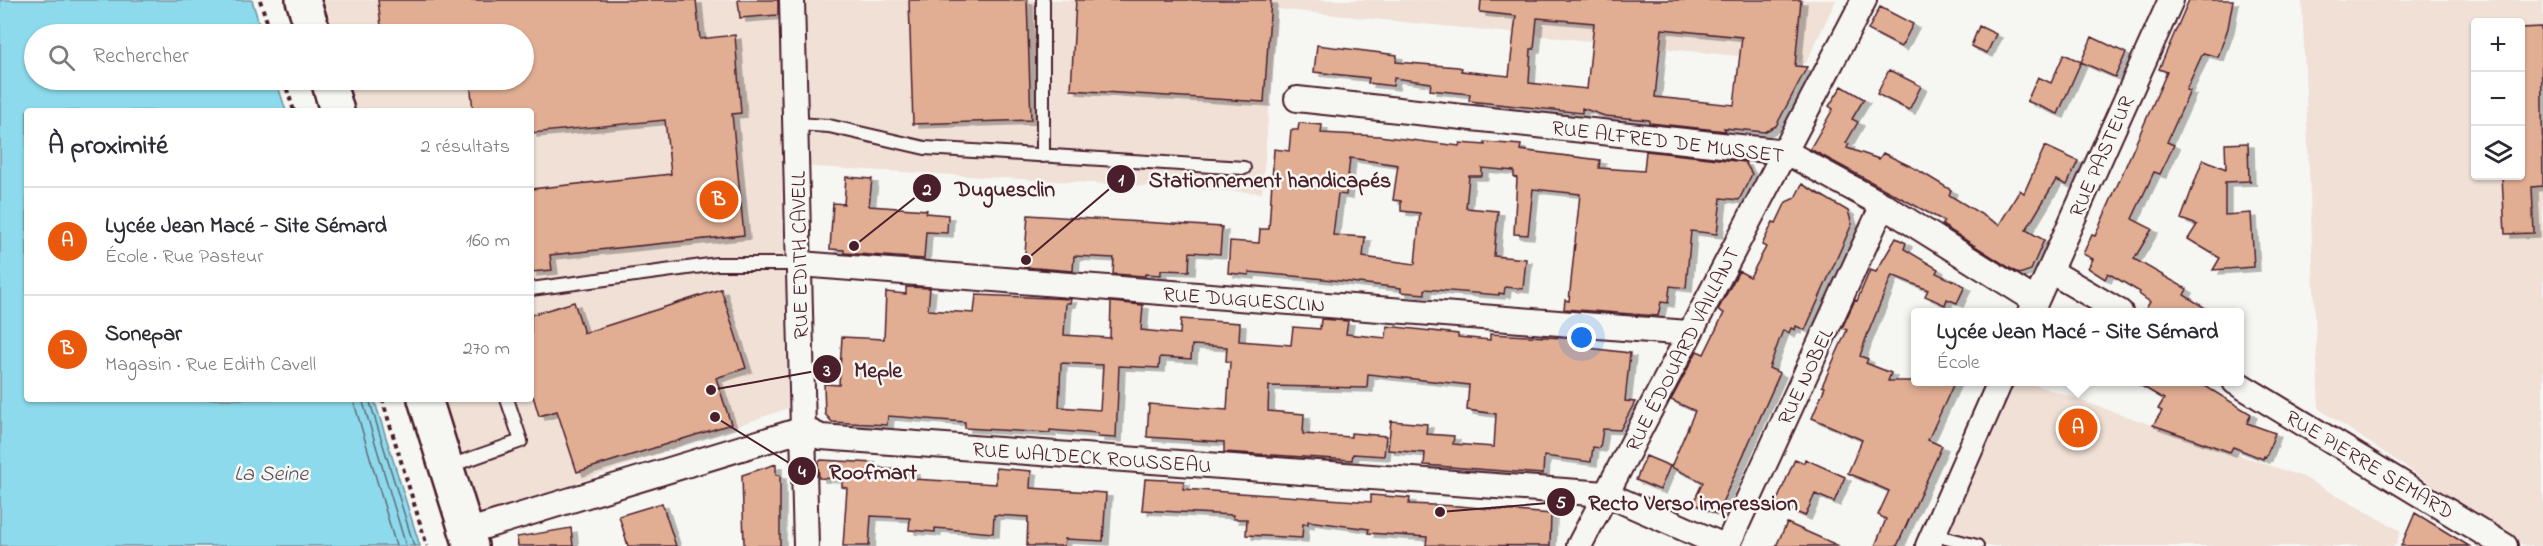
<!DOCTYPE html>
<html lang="fr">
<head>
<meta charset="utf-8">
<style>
  body { margin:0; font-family:"Indie Flower",sans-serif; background:#f2f2f3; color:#2b2b33 }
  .controls { position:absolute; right:18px; top:18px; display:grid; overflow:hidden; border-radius:6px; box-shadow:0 2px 4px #0004 }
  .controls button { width:54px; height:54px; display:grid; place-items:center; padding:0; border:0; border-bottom:2px solid #e1e1e2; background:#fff; color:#2b2b33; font:30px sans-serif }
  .you { position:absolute; left:1582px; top:338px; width:21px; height:21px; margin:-15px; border:4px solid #fff; border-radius:50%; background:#1a73e8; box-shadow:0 0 0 9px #1a73e833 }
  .badge { display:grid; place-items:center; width:39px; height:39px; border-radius:50%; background:#ea580c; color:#fff; font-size:20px; font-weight:700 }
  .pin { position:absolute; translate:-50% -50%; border:3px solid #fff; box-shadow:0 2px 6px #0006 }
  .popup { position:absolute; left:1911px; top:308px; width:333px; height:78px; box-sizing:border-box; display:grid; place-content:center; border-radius:6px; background:#fff; filter:drop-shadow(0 2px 4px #0005); font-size:20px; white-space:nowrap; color:#7c7c81 }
  .popup b { font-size:22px; color:#2b2b33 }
  .popup::after { content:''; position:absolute; left:50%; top:100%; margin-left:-12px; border:12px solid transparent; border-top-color:#fff }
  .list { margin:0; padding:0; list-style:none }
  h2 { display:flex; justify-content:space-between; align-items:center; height:78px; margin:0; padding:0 24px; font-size:26px }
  h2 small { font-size:20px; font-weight:400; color:#7c7c81 }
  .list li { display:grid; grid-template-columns:39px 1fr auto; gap:18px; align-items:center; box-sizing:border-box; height:108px; padding:0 24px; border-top:2px solid #e1e1e2 }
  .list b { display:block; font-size:22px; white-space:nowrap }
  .list p { margin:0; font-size:20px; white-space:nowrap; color:#7c7c81 }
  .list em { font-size:20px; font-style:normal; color:#7c7c81 }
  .icon { flex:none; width:33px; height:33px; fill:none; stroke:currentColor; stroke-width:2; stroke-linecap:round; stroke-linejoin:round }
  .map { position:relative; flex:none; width:2543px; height:546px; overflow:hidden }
  .search { position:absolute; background:#fff; box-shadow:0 2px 4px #0004; left:24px; top:24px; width:510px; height:66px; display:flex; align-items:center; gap:15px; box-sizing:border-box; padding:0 21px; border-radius:33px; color:#7c7c81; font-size:22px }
  .panel { position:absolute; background:#fff; box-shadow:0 2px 4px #0004; left:24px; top:108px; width:510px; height:294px; border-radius:6px }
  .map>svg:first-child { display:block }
  .built { fill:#f0e0d6; fill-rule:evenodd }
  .water { fill:#8cdaec; stroke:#728f9f; stroke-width:1.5 }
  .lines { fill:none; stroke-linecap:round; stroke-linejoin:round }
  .shore { stroke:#646a78; stroke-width:1.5 }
  .building { fill:#e1ae94; stroke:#4a1f2b; stroke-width:1.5; fill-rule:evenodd; filter:url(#shadow) }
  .service-casing { stroke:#4a1f2b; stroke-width:16 }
  .minor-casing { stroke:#4a1f2b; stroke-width:28 }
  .secondary-casing { stroke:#4a1f2b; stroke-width:38 }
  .path { stroke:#4a1f2b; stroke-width:4; stroke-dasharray:4.5 4.5; stroke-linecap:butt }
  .service { stroke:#f6f6f2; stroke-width:12 }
  .minor { stroke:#f6f6f2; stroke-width:24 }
  .secondary { stroke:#f6f6f2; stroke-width:33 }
  .labels { text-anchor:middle; stroke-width:5; stroke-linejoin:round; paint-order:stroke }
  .street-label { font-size:21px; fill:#4a1f2b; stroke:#f6f6f2 }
  .water-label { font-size:22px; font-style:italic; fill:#5a4e5b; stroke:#f6f6f2 }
  .leader { fill:none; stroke:#4a1f2b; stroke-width:2 }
  .callout-dot { fill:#4a1f2b; stroke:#f6f6f2; stroke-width:2 }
  .mark-label { font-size:18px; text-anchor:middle; font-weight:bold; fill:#fff }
  .callout-label { font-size:22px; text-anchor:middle; font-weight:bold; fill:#4a1f2b; stroke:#f6f6f2; stroke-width:5; stroke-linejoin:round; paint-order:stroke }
</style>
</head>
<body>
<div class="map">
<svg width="2543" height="546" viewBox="0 0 2543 546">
  <defs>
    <filter id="shadow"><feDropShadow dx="6" dy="4" stdDeviation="0" flood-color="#0004"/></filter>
  </defs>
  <rect width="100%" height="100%" fill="#f6f6f2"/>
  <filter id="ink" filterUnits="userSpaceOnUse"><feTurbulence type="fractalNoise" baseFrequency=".0167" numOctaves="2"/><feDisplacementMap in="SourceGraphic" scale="12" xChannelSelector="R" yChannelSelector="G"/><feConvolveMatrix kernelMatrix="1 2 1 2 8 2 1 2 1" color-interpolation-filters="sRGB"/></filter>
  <g filter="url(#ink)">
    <!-- built -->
    <path class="built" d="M 319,0 L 1836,0 L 1806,63 L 1277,9 L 1262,193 L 782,165 L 788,408 L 480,517 L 443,399 L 531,399 L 531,111 L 353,111 L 343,80 L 524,80 L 524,34 L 329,34 Z
      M 2302,0 L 2543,0 L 2543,546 L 2525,546 L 2319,409 ZM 2476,22 L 2520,22 L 2520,176 L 2476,176 Z
      M 2016,382 L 2027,382 L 2303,477 L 2401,531 L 2395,546 L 1943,546 Z"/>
    <!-- water -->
    <path class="water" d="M 0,0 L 252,0 L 262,34 L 34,34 L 34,80 L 276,80 L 286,111 L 27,111 L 27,399 L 374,399 L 420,546 L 0,546 Z"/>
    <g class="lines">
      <!-- shore -->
      <path class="shore" d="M 353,399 L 396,546
        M 362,399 L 406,546
        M 369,399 L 414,546"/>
    </g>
    <!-- building -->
    <path class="building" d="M 378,0 L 696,0 L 700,39 L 735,35 L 741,113 L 732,114 L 744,235 L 550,255 L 552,270 L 531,272 L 531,189 L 671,174 L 665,120 L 531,133 L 531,111 L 473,111 L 470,80 L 524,80 L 524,34 L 382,34 Z
      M 738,0 L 778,0 L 778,15 L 740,18 Z
      M 909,0 L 1027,0 L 1031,120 L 913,124 Z
      M 1076,0 L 1271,0 L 1264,102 L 1071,90 Z
      M 1481,0 L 1801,0 L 1795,66 L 1807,67 L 1776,126 L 1764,132 L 1724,128 L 1726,131 L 1649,123 L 1649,120 L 1605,116 L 1582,108 L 1582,113 L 1469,101 L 1470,94 L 1430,90 L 1431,83 L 1394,78 L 1393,86 L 1368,83 L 1369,78 L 1314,72 L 1317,45 L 1397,55 L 1396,62 L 1458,67 L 1462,68 L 1461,71 L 1509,76 L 1516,16 L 1480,12 ZM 1537,18 L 1594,23 L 1587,89 L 1529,83 L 1531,49 L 1534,49 ZM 1662,29 L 1742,37 L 1734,105 L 1655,97 Z
      M 2189,0 L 2233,0 L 2228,28 L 2218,57 L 2203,53 L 2186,90 L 2190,91 L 2167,142 L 2174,145 L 2160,174 L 2154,172 L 2132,219 L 2152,229 L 2134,259 L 2187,289 L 2184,295 L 2212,312 L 2144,312 L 2150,302 L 2139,294 L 2140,292 L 2108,273 L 2105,279 L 2088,268 L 2093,259 L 2083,254 L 2092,235 L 2095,236 L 2167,72 L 2159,69 Z
      M 1880,7 L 1913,24 L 1901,47 L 1868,30 Z
      M 1979,26 L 1996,34 L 1987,53 L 1971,46 Z
      M 2541,27 L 2543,186 L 2532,187 L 2534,233 L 2505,234 L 2502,176 L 2520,176 L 2520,28 Z
      M 2092,37 L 2126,53 L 2115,77 L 2081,62 L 2058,114 L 2027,101 L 2038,77 L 2051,83 L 2064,54 L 2081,62 Z
      M 1889,70 L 1921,86 L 1909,110 L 1877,94 Z
      M 1842,86 L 1864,99 L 1852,119 L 1858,122 L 1846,143 L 1849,144 L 1847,148 L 1879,159 L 1883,153 L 1916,169 L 1951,190 L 1949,195 L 1999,225 L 2020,190 L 2024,193 L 2045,146 L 2078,161 L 2067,185 L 2056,180 L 2026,230 L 2044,240 L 2031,270 L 2019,274 L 1942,225 L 1944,221 L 1810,149 L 1833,109 L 1829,106 Z
      M 1299,123 L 1322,125 L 1321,133 L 1379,136 L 1459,146 L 1460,143 L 1485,145 L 1485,142 L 1521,145 L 1520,150 L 1600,160 L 1599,168 L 1644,171 L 1646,151 L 1745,162 L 1752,174 L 1739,200 L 1721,198 L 1717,234 L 1691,231 L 1686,288 L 1670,286 L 1668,303 L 1661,302 L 1658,316 L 1564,309 L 1565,300 L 1569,301 L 1580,194 L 1533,189 L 1528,235 L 1514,234 L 1517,178 L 1514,177 L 1514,171 L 1482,168 L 1482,176 L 1469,176 L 1466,208 L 1498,211 L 1494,256 L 1526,259 L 1523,289 L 1505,287 L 1504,294 L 1499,293 L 1499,295 L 1425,289 L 1425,294 L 1401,292 L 1401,288 L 1315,278 L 1249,272 L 1249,275 L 1228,273 L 1230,241 L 1259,243 L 1260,229 L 1269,229 L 1274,149 L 1289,151 L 1291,130 L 1298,130 ZM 1350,158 L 1398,165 L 1393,200 L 1401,201 L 1401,211 L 1420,213 L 1415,264 L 1363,257 L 1365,237 L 1333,235 L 1338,194 L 1346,195 Z
      M 2248,143 L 2249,180 L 2251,181 L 2225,182 L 2225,215 L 2251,213 L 2254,267 L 2213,270 L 2220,258 L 2188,239 L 2197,225 L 2181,219 L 2203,159 L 2226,169 L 2225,144 Z
      M 846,177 L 872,179 L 869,206 L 927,210 L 926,213 L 948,215 L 947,233 L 926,232 L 924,259 L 844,253 L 844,250 L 830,249 L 833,203 L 844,204 Z
      M 1802,184 L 1848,211 L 1852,224 L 1805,330 L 1796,326 L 1795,330 L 1791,328 L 1789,333 L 1783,330 L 1769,368 L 1780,373 L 1717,514 L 1693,503 L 1703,482 L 1671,467 L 1695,411 L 1671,400 L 1697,351 L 1704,354 L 1724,313 L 1718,310 L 1739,271 L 1750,277 L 1766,247 L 1762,245 L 1773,222 L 1776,223 L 1786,202 L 1795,198 Z
      M 1028,215 L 1222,227 L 1220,254 L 1190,252 L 1189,271 L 1161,270 L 1161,275 L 1145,274 L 1145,276 L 1113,274 L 1114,258 L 1074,256 L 1073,271 L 1024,267 Z
      M 1896,238 L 1906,243 L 1904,249 L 1938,269 L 1936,273 L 1965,286 L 1957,303 L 1947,299 L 1945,305 L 1925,296 L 1928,290 L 1892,275 L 1866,338 L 1860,356 L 1868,359 L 1866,363 L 1891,373 L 1888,381 L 1955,381 L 1928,440 L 1942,446 L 1897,546 L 1875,546 L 1886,519 L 1878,515 L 1889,491 L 1848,473 L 1862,440 L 1812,418 L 1825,387 L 1822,386 L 1847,330 L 1842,328 L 1855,300 L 1857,301 L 1870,270 L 1876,272 Z
      M 906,287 L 930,288 L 928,310 L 974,313 L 976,295 L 1071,299 L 1070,303 L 1066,303 L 1064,335 L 1110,338 L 1111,302 L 1143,305 L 1141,330 L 1180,334 L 1181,319 L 1240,323 L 1239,341 L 1291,345 L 1293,327 L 1320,329 L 1321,319 L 1348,321 L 1346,334 L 1386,338 L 1387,326 L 1458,334 L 1458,337 L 1490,340 L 1490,334 L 1582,339 L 1580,347 L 1630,353 L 1625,401 L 1635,402 L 1620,430 L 1603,429 L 1600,448 L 1593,447 L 1591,462 L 1544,456 L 1543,474 L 1424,465 L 1425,453 L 1388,450 L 1391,421 L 1427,424 L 1426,434 L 1454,436 L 1453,444 L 1494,447 L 1496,414 L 1467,410 L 1469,385 L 1368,374 L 1367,388 L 1269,386 L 1268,411 L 1304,414 L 1303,434 L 1351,437 L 1351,433 L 1386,436 L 1384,456 L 1353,454 L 1352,460 L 1224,452 L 1224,442 L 1147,437 L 1149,404 L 1227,410 L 1230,362 L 1226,361 L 1227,347 L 1192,345 L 1191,359 L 1160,357 L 1159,368 L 1119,366 L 1116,438 L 1098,437 L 1098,434 L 1050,430 L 1050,433 L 965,428 L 965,422 L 888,416 L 887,425 L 832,422 L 825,414 L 824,384 L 839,385 L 842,337 L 884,339 L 886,292 L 906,294 ZM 1061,363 L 1103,365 L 1100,410 L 1059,407 Z
      M 721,289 L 746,368 L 716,378 L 731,424 L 577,472 L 557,411 L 539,416 L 531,389 L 531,315 L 574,302 L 584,333 Z
      M 2133,381 L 2197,381 L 2251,414 L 2247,423 L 2275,433 L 2266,457 L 2264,456 L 2263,459 L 2233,447 L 2230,452 L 2153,425 L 2162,411 L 2158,409 L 2164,399 Z
      M 1646,456 L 1670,466 L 1660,490 L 1636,480 Z
      M 1795,459 L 1804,463 L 1805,459 L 1845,477 L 1834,502 L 1815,494 L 1805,516 L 1776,503 Z
      M 821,460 L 875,463 L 875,468 L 914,471 L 913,479 L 996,484 L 996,468 L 1031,471 L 1030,488 L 1106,493 L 1103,541 L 1065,539 L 1064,546 L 1027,546 L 1028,517 L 994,515 L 993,533 L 935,528 L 935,532 L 909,530 L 910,518 L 871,516 L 869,546 L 843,546 L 847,488 L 842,487 L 842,479 L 819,478 L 818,463 Z
      M 776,464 L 776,475 L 780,475 L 780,546 L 747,546 L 744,544 L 742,475 Z
      M 1145,479 L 1184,481 L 1183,489 L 1371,502 L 1371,495 L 1410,498 L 1409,504 L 1458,506 L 1551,514 L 1550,546 L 1426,545 L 1427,537 L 1368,533 L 1369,529 L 1308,521 L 1308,524 L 1303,524 L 1302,538 L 1246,535 L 1247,519 L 1233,519 L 1233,515 L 1142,510 Z
      M 662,503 L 676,546 L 628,546 L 619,516 Z
      M 2415,513 L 2438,527 L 2469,546 L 2401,546 Z
      M 1787,523 L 1839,546 L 1776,546 Z
      M 571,528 L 573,546 L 518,546 L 517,537 Z"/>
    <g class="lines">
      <!-- service casing -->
      <g class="service-casing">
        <path id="service" d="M 1043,0 L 1043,156
          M 796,124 L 829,126 L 925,148 L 1244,168
          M 531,289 L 717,264 L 800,264
          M 447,467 L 521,441 L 507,399
          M 1934,529 L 1946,538 L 1977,546"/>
      </g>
      <!-- minor casing -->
      <g class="minor-casing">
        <path id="minor" d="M 792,0 L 806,546
          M 1297,99 L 1786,152 L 1883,205 L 2036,301
          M 800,264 L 1688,333
          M 2052,266 L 2057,275 L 2120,312
          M 2031,312 L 2171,0
          M 2235,382 L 2505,546
          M 466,532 L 804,429 L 821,437 L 1606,494 L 1724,546
          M 1579,546 L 1864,0
          M 1727,546 L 1883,205
          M 1928,546 L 2000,382"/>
      </g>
      <!-- secondary casing -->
      <g class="secondary-casing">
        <path id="secondary" d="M 303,0 L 314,34
          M 328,80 L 337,111
          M 425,399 L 471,546"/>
      </g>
      <!-- path -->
      <path class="path" d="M 260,0 L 271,34
        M 284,80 L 294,111
        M 382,399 L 427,546"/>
      <!-- service -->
      <use href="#service" class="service"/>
      <!-- minor -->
      <use href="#minor" class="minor"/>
      <!-- secondary -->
      <use href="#secondary" class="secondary"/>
    </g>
  </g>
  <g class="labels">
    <!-- street labels -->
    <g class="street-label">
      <text transform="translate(1668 141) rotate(7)" y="7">RUE ALFRED DE MUSSET</text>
      <text transform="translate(2101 156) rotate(-66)" y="7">RUE PASTEUR</text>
      <text transform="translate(799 255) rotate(-91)" y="7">RUE EDITH CAVELL</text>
      <text transform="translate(1244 299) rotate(4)" y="7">RUE DUGUESCLIN</text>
      <text transform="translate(1682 349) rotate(-63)" y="7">RUE ÉDOUARD VAILLANT</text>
      <text transform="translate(1805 376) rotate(-65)" y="7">RUE NOBEL</text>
      <text transform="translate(1092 457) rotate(4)" y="7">RUE WALDECK ROUSSEAU</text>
      <text transform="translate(2370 464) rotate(31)" y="7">RUE PIERRE SEMARD</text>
    </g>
    <!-- water labels -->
    <g class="water-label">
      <text x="271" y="480">La Seine</text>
    </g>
  </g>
  <!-- callouts -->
  <path class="leader" d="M1026 260L1121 179M854 246L927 188M711 390L827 369M715 417L802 471M1440 512L1561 502"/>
  <g class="callout-dot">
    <circle cx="1026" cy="260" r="6"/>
    <circle cx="854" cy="246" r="6"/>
    <circle cx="711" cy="390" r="6"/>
    <circle cx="715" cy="417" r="6"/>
    <circle cx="1440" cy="512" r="6"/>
    <circle cx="1121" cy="179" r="15"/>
    <circle cx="927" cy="188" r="15"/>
    <circle cx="827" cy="369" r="15"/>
    <circle cx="802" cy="471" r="15"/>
    <circle cx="1561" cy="502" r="15"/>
  </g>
  <g class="mark-label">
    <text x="1121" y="185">1</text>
    <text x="927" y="195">2</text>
    <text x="827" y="376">3</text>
    <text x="802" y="477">4</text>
    <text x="1561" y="508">5</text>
  </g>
  <g class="callout-label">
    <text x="1270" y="187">Stationnement handicapés</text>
    <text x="1005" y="196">Duguesclin</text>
    <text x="878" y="377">Meple</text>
    <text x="873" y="479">Roofmart</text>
    <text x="1693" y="510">Recto Verso impression</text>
  </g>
</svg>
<div class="controls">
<button>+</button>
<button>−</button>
<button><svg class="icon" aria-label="layers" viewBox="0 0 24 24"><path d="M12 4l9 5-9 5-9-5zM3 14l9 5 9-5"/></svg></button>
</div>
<div class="you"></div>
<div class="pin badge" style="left:2078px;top:428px">A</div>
<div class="popup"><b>Lycée Jean Macé - Site Sémard</b>École</div>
<div class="pin badge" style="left:719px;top:200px">B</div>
<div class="search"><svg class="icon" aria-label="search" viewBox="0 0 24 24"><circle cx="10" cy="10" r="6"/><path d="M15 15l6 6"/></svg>Rechercher</div>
<section class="panel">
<h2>À proximité<small>2 résultats</small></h2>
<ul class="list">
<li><span class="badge">A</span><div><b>Lycée Jean Macé - Site Sémard</b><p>École · Rue Pasteur</p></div><em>160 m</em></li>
<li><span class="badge">B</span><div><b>Sonepar</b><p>Magasin · Rue Edith Cavell</p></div><em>270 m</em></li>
</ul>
</section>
</div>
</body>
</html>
